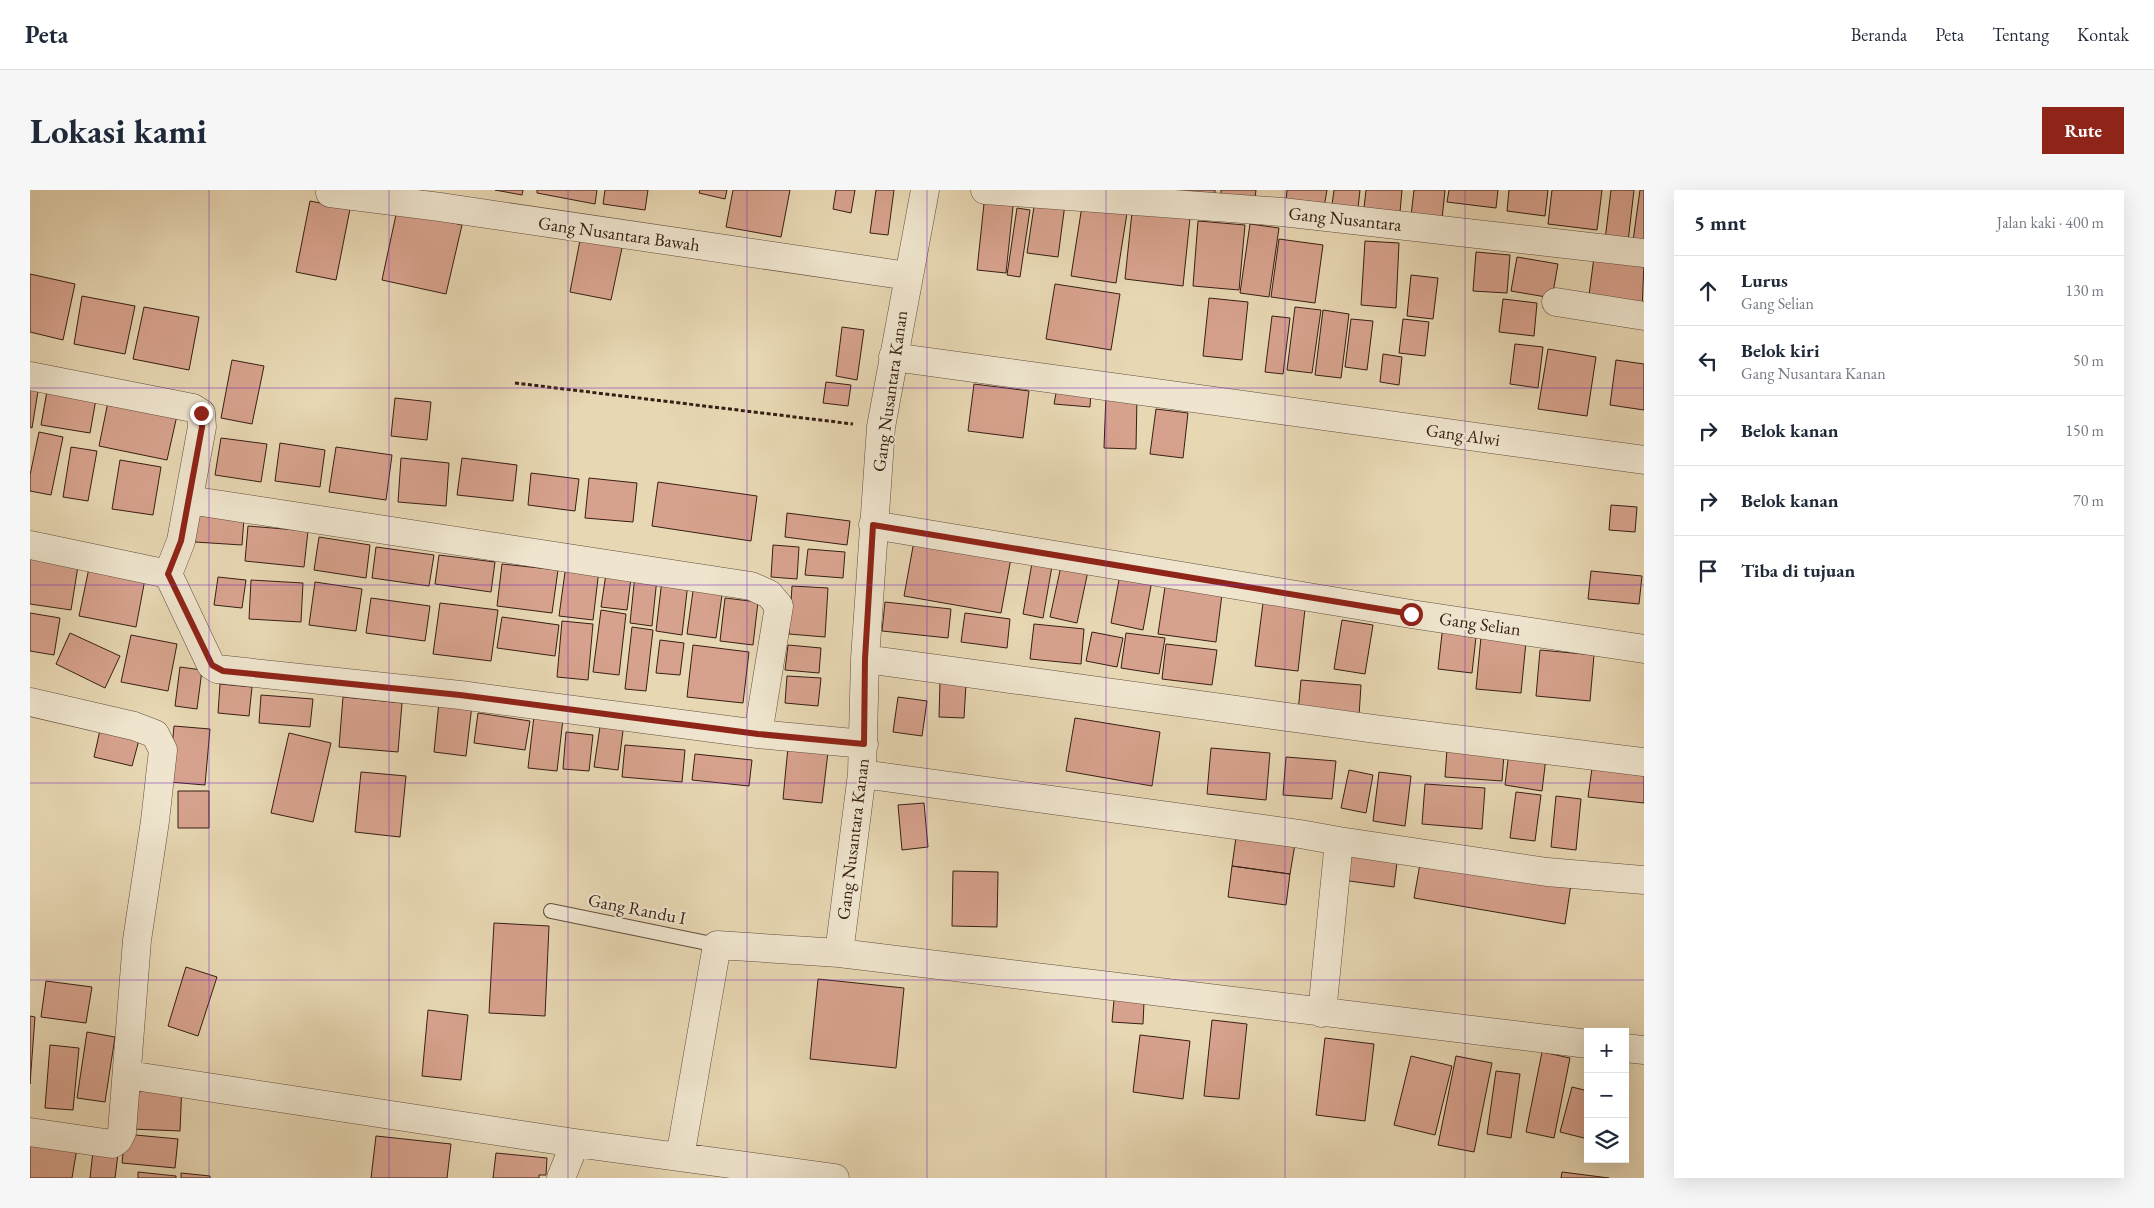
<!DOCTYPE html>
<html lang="id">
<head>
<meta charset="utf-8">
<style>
  body { margin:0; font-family:"EB Garamond",serif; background:#f6f6f7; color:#1f2937 }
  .controls { position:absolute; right:15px; bottom:15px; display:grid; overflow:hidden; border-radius:0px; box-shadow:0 5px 20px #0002 }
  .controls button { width:45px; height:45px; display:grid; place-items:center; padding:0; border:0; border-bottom:1px solid #e0e1e3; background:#fff; color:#1f2937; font:25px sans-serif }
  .stop { position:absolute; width:15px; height:15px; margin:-11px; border:4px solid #8f2418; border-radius:50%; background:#fff }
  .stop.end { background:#8f2418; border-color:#fff; box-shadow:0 1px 5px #0008 }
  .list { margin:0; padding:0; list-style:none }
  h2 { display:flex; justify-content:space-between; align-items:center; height:65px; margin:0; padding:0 20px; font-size:21px }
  h2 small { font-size:16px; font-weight:400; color:#747a83 }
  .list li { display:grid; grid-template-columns:32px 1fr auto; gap:15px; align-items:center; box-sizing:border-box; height:70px; padding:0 20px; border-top:1px solid #e0e1e3 }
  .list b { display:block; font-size:19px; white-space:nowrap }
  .list p { margin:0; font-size:16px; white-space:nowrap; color:#747a83 }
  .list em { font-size:16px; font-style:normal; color:#747a83 }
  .icon { flex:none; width:28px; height:28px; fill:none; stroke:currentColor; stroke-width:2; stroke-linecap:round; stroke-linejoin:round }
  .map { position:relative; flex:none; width:1614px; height:988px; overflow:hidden; border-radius:0px }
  header { display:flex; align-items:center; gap:30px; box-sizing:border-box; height:70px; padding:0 25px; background:#fff; border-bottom:1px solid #e0e1e3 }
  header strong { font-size:24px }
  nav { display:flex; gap:28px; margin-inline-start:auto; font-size:18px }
  .intro { display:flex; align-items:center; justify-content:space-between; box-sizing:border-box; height:120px; padding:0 30px }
  h1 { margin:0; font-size:35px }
  .button { padding:12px 22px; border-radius:0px; background:#8f2418; color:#fff; font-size:18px; font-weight:700 }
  main { display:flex; gap:30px; padding:0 30px }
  aside { flex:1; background:#fff; border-radius:0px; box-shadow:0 5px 20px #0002 }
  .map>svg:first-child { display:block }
  .building { fill:#d7a28d; stroke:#371e14 }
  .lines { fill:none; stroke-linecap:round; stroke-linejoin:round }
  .lane-casing { stroke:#634c3c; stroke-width:16 }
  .street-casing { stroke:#634c3c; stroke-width:29 }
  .path { stroke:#371e14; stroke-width:3; stroke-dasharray:4 2.5; stroke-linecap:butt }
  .lane { stroke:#efe5ce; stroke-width:14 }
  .street { stroke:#efe5ce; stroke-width:28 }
  .route { stroke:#8f2418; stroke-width:6 }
  .grid { fill:none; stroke:#7b2cbf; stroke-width:1; stroke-opacity:0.55 }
  .labels { text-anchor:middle; stroke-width:4; stroke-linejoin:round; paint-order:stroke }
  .street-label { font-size:18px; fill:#371e14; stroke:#efe5ce }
</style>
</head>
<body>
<header>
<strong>Peta</strong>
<nav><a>Beranda</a><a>Peta</a><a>Tentang</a><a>Kontak</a></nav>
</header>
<div class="intro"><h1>Lokasi kami</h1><a class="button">Rute</a></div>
<main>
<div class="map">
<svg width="1614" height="988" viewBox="0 0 1614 988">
  <rect width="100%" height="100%" fill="#e7d7b3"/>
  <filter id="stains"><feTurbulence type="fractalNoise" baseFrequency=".004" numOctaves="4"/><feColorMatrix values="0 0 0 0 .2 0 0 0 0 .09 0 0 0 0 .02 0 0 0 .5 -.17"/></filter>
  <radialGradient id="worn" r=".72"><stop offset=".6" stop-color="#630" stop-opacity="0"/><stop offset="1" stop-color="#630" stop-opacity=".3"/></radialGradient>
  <!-- building -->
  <path class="building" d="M 465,0 L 493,0 L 492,5 Z
    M 507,0 L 567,0 L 565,14 L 507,3 Z
    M 575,0 L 618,0 L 615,20 L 573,14 Z
    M 670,0 L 697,0 L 695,9 L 669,3 Z
    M 703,0 L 760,0 L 751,47 L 696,37 Z
    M 806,0 L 825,0 L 821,23 L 803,19 Z
    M 846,0 L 864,0 L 858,45 L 840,43 Z
    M 1129,0 L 1185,0 L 1185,5 Z
    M 1191,0 L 1226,0 L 1225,8 L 1191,4 Z
    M 1257,0 L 1297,0 L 1294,17 L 1256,12 Z
    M 1304,0 L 1330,0 L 1328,18 L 1302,15 Z
    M 1336,0 L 1372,0 L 1370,22 L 1334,18 Z
    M 1384,0 L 1415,0 L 1412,29 L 1381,26 Z
    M 1419,0 L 1468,0 L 1466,18 L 1417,12 Z
    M 1479,0 L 1518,0 L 1515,26 L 1477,21 Z
    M 1522,0 L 1572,0 L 1567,40 L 1518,34 Z
    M 1581,0 L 1604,0 L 1598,52 L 1575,50 Z
    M 1610,0 L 1614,0 L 1614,53 L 1603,51 Z
    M 955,4 L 984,7 L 976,83 L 947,80 Z
    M 1005,10 L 1035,14 L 1028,67 L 997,63 Z
    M 280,11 L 320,19 L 306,90 L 266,82 Z
    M 1052,16 L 1097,23 L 1086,93 L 1041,86 Z
    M 987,18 L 1000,20 L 990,87 L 977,85 Z
    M 367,20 L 432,35 L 416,104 L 352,90 Z
    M 1102,22 L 1160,28 L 1153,96 L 1095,89 Z
    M 1168,31 L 1215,35 L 1209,100 L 1163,96 Z
    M 1220,34 L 1249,38 L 1239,107 L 1210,103 Z
    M 551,45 L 593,53 L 581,110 L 540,102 Z
    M 1249,49 L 1293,55 L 1285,113 L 1241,107 Z
    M 1335,51 L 1369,53 L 1366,118 L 1331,115 Z
    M 1446,62 L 1480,65 L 1477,103 L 1443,101 Z
    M 1487,67 L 1528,74 L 1522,108 L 1481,101 Z
    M 1564,67 L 1614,73 L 1612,120 L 1558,113 Z
    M 0,84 L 45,94 L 33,150 L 0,142 Z
    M 1381,85 L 1408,88 L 1403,129 L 1377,126 Z
    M 1025,94 L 1090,104 L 1081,160 L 1016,149 Z
    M 52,106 L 105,116 L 95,164 L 44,154 Z
    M 1179,108 L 1218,112 L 1212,170 L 1173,166 Z
    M 1473,109 L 1507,113 L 1504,146 L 1469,142 Z
    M 114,117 L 169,127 L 159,180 L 103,169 Z
    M 1265,117 L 1291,120 L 1282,183 L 1257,180 Z
    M 1293,120 L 1319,124 L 1311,188 L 1285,185 Z
    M 1242,126 L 1260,128 L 1253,184 L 1235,182 Z
    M 1321,129 L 1343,131 L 1337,180 L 1315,177 Z
    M 1373,129 L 1399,132 L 1395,166 L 1369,163 Z
    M 812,137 L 834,140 L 827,190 L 806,186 Z
    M 1485,154 L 1513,157 L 1508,198 L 1480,194 Z
    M 1518,159 L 1566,167 L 1557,226 L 1508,219 Z
    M 1353,164 L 1372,167 L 1369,195 L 1350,192 Z
    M 202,170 L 234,176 L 222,234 L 191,228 Z
    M 1586,170 L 1614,174 L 1614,220 L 1580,215 Z
    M 796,192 L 821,195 L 818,216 L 793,213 Z
    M 0,194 L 9,195 L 2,238 L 0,237 Z
    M 944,194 L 999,201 L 993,248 L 938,241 Z
    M 1027,198 L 1061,202 L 1060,217 L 1024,214 Z
    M 17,201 L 66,209 L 60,243 L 11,235 Z
    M 1076,204 L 1107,205 L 1106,259 L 1074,258 Z
    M 79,207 L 148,221 L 137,270 L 69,256 Z
    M 365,208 L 401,212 L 397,250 L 361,246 Z
    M 1126,219 L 1158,223 L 1153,268 L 1120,264 Z
    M 9,242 L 33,247 L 21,305 L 0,301 L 0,285 Z
    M 191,248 L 237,254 L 231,292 L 185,285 Z
    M 250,253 L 295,260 L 290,297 L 245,291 Z
    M 41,257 L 67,261 L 58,311 L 33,307 Z
    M 306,257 L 362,265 L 356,310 L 299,302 Z
    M 371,268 L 419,273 L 416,316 L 368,312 Z
    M 432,268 L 487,275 L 483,311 L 427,305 Z
    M 90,270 L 131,277 L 123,325 L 82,319 Z
    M 501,283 L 549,289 L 545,321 L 498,315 Z
    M 559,288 L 607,293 L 603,332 L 555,328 Z
    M 628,292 L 727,306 L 721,351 L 622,336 Z
    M 1581,315 L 1607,317 L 1605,342 L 1579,340 Z
    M 757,323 L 820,331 L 817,355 L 755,347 Z
    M 167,324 L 214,328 L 212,355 L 165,352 Z
    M 218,336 L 278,341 L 274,377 L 215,371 Z
    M 289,347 L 340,355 L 336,388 L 284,380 Z
    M 884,351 L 981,368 L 971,423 L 874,406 Z
    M 743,355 L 769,357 L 767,389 L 741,387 Z
    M 346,357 L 404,365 L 399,396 L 342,388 Z
    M 778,359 L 815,362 L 813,388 L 775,385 Z
    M 409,365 L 465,372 L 461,402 L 405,394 Z
    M 0,369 L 48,376 L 41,420 L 0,414 Z
    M 1002,373 L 1022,376 L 1013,428 L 993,424 Z
    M 472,374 L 528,380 L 522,423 L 467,416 Z
    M 536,375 L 569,380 L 563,430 L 529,426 Z
    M 1031,376 L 1058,381 L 1047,433 L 1020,427 Z
    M 577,377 L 602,380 L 597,420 L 571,417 Z
    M 59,378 L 115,389 L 106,437 L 49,426 Z
    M 1091,379 L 1123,385 L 1113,440 L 1081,433 Z
    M 1561,381 L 1612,386 L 1609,414 L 1558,409 Z
    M 605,385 L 627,388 L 622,436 L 600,433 Z
    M 188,387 L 216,390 L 212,418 L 184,415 Z
    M 221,390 L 273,393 L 271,432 L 219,429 Z
    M 632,390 L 658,393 L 652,445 L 626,441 Z
    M 285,392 L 332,399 L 326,441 L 279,435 Z
    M 664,394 L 693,398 L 686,448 L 657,444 Z
    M 762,396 L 798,398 L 795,447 L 759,444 Z
    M 1135,397 L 1192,404 L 1186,452 L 1128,444 Z
    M 341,408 L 400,416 L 395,451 L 336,443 Z
    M 695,408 L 728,412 L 723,455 L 690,451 Z
    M 855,412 L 921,419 L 918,448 L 852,441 Z
    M 410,413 L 468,420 L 461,471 L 403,464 Z
    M 1233,413 L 1275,419 L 1268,481 L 1225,476 Z
    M 571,420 L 596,424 L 589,485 L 563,482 Z
    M 0,423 L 30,428 L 24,465 L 0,461 Z
    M 935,423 L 980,429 L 977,458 L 931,452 Z
    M 472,427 L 529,435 L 525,466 L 467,458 Z
    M 1312,430 L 1343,435 L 1335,484 L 1304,479 Z
    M 532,431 L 563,434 L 558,490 L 527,487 Z
    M 1004,434 L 1054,439 L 1051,474 L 1000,469 Z
    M 1413,435 L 1447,438 L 1442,483 L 1408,479 Z
    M 602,437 L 623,440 L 616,501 L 595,499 Z
    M 1062,442 L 1093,448 L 1087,477 L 1056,471 Z
    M 40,443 L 90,466 L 75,498 L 26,474 Z
    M 1096,443 L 1135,448 L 1129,484 L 1091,478 Z
    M 101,445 L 147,454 L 138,501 L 91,492 Z
    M 1451,447 L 1496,452 L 1491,503 L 1446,499 Z
    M 630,450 L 654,453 L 650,485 L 626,483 Z
    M 1136,454 L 1187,460 L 1182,495 L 1132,489 Z
    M 663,455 L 719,462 L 713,513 L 657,507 Z
    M 758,455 L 791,458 L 789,483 L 755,480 Z
    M 1510,460 L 1564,465 L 1560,511 L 1506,506 Z
    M 150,477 L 172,480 L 167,519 L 145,516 Z
    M 757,486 L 791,488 L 788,516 L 755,513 Z
    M 1271,490 L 1331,495 L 1329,526 L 1268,522 Z
    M 910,492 L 936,493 L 934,528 L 909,527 Z
    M 190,494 L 222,497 L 219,526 L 188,523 Z
    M 231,505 L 283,509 L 280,537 L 229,533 Z
    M 313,507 L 372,513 L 368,562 L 309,557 Z
    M 868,507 L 897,511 L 892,546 L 863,542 Z
    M 409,512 L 442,515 L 436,566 L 404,562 Z
    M 448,523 L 500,531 L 495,560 L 444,553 Z
    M 504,526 L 533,529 L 527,581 L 498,578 Z
    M 1045,528 L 1130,542 L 1122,596 L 1036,581 Z
    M 571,530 L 594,533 L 588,580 L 564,577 Z
    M 144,536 L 180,539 L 175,595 L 139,592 Z
    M 70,540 L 109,550 L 102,576 L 64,567 Z
    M 536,542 L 563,545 L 559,581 L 533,579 Z
    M 259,543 L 301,553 L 283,632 L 241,623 Z
    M 595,555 L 655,560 L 652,592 L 592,587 Z
    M 758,557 L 798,562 L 792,613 L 753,609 Z
    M 1181,558 L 1240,563 L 1236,610 L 1177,604 Z
    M 1417,559 L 1474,564 L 1472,591 L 1415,587 Z
    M 1479,562 L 1516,568 L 1512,601 L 1475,595 Z
    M 665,564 L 722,570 L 719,596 L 662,590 Z
    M 1256,567 L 1306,571 L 1302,609 L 1253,605 Z
    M 1563,571 L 1614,576 L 1614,613 L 1558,607 Z
    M 1319,580 L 1343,585 L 1336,623 L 1311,618 Z
    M 331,582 L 376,586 L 370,647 L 325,642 Z
    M 1349,582 L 1381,586 L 1375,636 L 1343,631 Z
    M 1395,594 L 1455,598 L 1452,639 L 1392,634 Z
    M 148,601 L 179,601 L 179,638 L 148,638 Z
    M 1486,602 L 1511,605 L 1505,651 L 1480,648 Z
    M 1526,606 L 1551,609 L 1546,660 L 1521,657 Z
    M 894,613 L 898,657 L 872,660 L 868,615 Z
    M 1207,640 L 1266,648 L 1260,684 L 1202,676 Z
    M 1316,658 L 1368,664 L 1364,697 L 1312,690 Z
    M 1391,668 L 1541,694 L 1535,734 L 1384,708 Z
    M 1202,676 L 1260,684 L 1256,715 L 1198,707 Z
    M 923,681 L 968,682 L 967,737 L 922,736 Z
    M 464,733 L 519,736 L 515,826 L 459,823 Z
    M 156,777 L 187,787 L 168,846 L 138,836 Z
    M 788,789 L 874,798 L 866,878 L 780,869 Z
    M 16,791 L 62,797 L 56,833 L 11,827 Z
    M 1084,810 L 1114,812 L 1113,834 L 1082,832 Z
    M 398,820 L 438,825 L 431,890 L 392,886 Z
    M 0,826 L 5,827 L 0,894 Z
    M 1182,830 L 1217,834 L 1209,909 L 1174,906 Z
    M 57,842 L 85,847 L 75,912 L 47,908 Z
    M 1110,845 L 1160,851 L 1153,909 L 1103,902 Z
    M 1295,848 L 1344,854 L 1335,931 L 1286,925 Z
    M 20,855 L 49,858 L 43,920 L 15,918 Z
    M 1512,862 L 1540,868 L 1524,948 L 1496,942 Z
    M 1381,866 L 1422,876 L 1405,945 L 1364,935 Z
    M 1426,866 L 1462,873 L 1444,962 L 1408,955 Z
    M 1466,881 L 1490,884 L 1481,948 L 1457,944 Z
    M 104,891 L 152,893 L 150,941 L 102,939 Z
    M 1542,897 L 1558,901 L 1558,949 L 1530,942 Z
    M 95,944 L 148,949 L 145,978 L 92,973 Z
    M 346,946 L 421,954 L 417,988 L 341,988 Z
    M 0,951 L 47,958 L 42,988 L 0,988 Z
    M 63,961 L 88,964 L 85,988 L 60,988 Z
    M 466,963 L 517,968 L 516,985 L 509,985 L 509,988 L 463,988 Z
    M 108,982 L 146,986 L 146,988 L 108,988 Z
    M 1532,982 L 1579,988 L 1531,988 Z
    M 151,983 L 180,986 L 180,988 L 151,988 Z"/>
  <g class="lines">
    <!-- lane casing -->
    <g class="lane-casing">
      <path id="lane" d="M 521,721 L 687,755"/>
    </g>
    <!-- street casing -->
    <g class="street-casing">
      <path id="street" d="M 955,0 L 1252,22 L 1614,63
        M 300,3 L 410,17 L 878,86
        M 1526,112 L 1614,126
        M 863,167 L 1614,270
        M 0,186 L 163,218 L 171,223 L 172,237 L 151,351 L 138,384 L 181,475 L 187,479 L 430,505 L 728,544 L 834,554
        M 159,310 L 721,396 L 739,404 L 749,416 L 728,544
        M 843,335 L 1381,424 L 1614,459
        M 0,355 L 138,384
        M 835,469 L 1345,539 L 1614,572
        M 0,512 L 104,536 L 125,544 L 133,560 L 125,631 L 107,750 L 92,942 L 88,950 L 82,954 L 0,942
        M 832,584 L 1270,644 L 1309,651 L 1292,823
        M 1309,651 L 1517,682 L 1614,690
        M 809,763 L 832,584 L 835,469 L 851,237 L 895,0
        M 1595,858 L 1614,860
        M 98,885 L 545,953 L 805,988
        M 650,967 L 687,755 L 809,763 L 1558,854
        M 531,988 L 545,953"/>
    </g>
    <!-- path -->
    <path class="path" d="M 485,193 L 823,234"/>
    <!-- lane -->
    <use href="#lane" class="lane"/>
    <!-- street -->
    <use href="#street" class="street"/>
  </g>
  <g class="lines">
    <!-- route -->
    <path class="route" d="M 171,223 L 172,237 L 151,351 L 138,384 L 182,475 L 193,481 L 430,505 L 728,544 L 834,554 L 835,469 L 843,335 L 1381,424"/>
  </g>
  <!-- grid -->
  <path class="grid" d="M 179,0 L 179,988M 359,0 L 359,988M 538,0 L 538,988M 717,0 L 717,988M 897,0 L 897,988M 1076,0 L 1076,988M 1255,0 L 1255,988M 1435,0 L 1435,988M 0,198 L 1614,198M 0,395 L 1614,395M 0,593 L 1614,593M 0,790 L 1614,790"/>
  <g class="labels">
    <!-- street labels -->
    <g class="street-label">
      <text transform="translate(1315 29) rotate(6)" y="6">Gang Nusantara</text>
      <text transform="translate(589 44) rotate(8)" y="6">Gang Nusantara Bawah</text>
      <text transform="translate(860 201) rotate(-82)" y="6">Gang Nusantara Kanan</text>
      <text transform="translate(1433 245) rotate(8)" y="6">Gang Alwi</text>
      <text transform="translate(1450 434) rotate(8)" y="6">Gang Selian</text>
      <text transform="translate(823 649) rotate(-83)" y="6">Gang Nusantara Kanan</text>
      <text transform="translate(607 719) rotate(11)" y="6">Gang Randu I</text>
    </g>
  </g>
  <rect width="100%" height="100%" filter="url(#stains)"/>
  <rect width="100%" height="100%" fill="url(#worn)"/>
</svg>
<div class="controls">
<button>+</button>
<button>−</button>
<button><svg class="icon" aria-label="layers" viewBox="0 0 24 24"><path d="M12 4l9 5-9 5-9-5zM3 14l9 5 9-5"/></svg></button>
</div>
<div class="stop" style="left:1381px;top:424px"></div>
<div class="stop end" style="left:171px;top:223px"></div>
</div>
<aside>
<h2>5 mnt<small>Jalan kaki · 400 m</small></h2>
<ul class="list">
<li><svg class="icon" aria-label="ahead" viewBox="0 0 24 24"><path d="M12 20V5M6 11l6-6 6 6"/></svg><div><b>Lurus</b><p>Gang Selian</p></div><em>130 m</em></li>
<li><svg class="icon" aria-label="left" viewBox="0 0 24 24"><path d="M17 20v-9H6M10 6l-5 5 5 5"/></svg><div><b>Belok kiri</b><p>Gang Nusantara Kanan</p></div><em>50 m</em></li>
<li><svg class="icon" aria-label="right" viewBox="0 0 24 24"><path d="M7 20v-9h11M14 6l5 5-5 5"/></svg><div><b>Belok kanan</b></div><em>150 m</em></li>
<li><svg class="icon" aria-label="right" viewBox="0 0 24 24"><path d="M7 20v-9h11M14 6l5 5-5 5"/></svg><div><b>Belok kanan</b></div><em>70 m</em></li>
<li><svg class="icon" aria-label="arrive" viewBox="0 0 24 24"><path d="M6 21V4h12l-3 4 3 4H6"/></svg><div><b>Tiba di tujuan</b></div></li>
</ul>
</aside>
</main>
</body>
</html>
